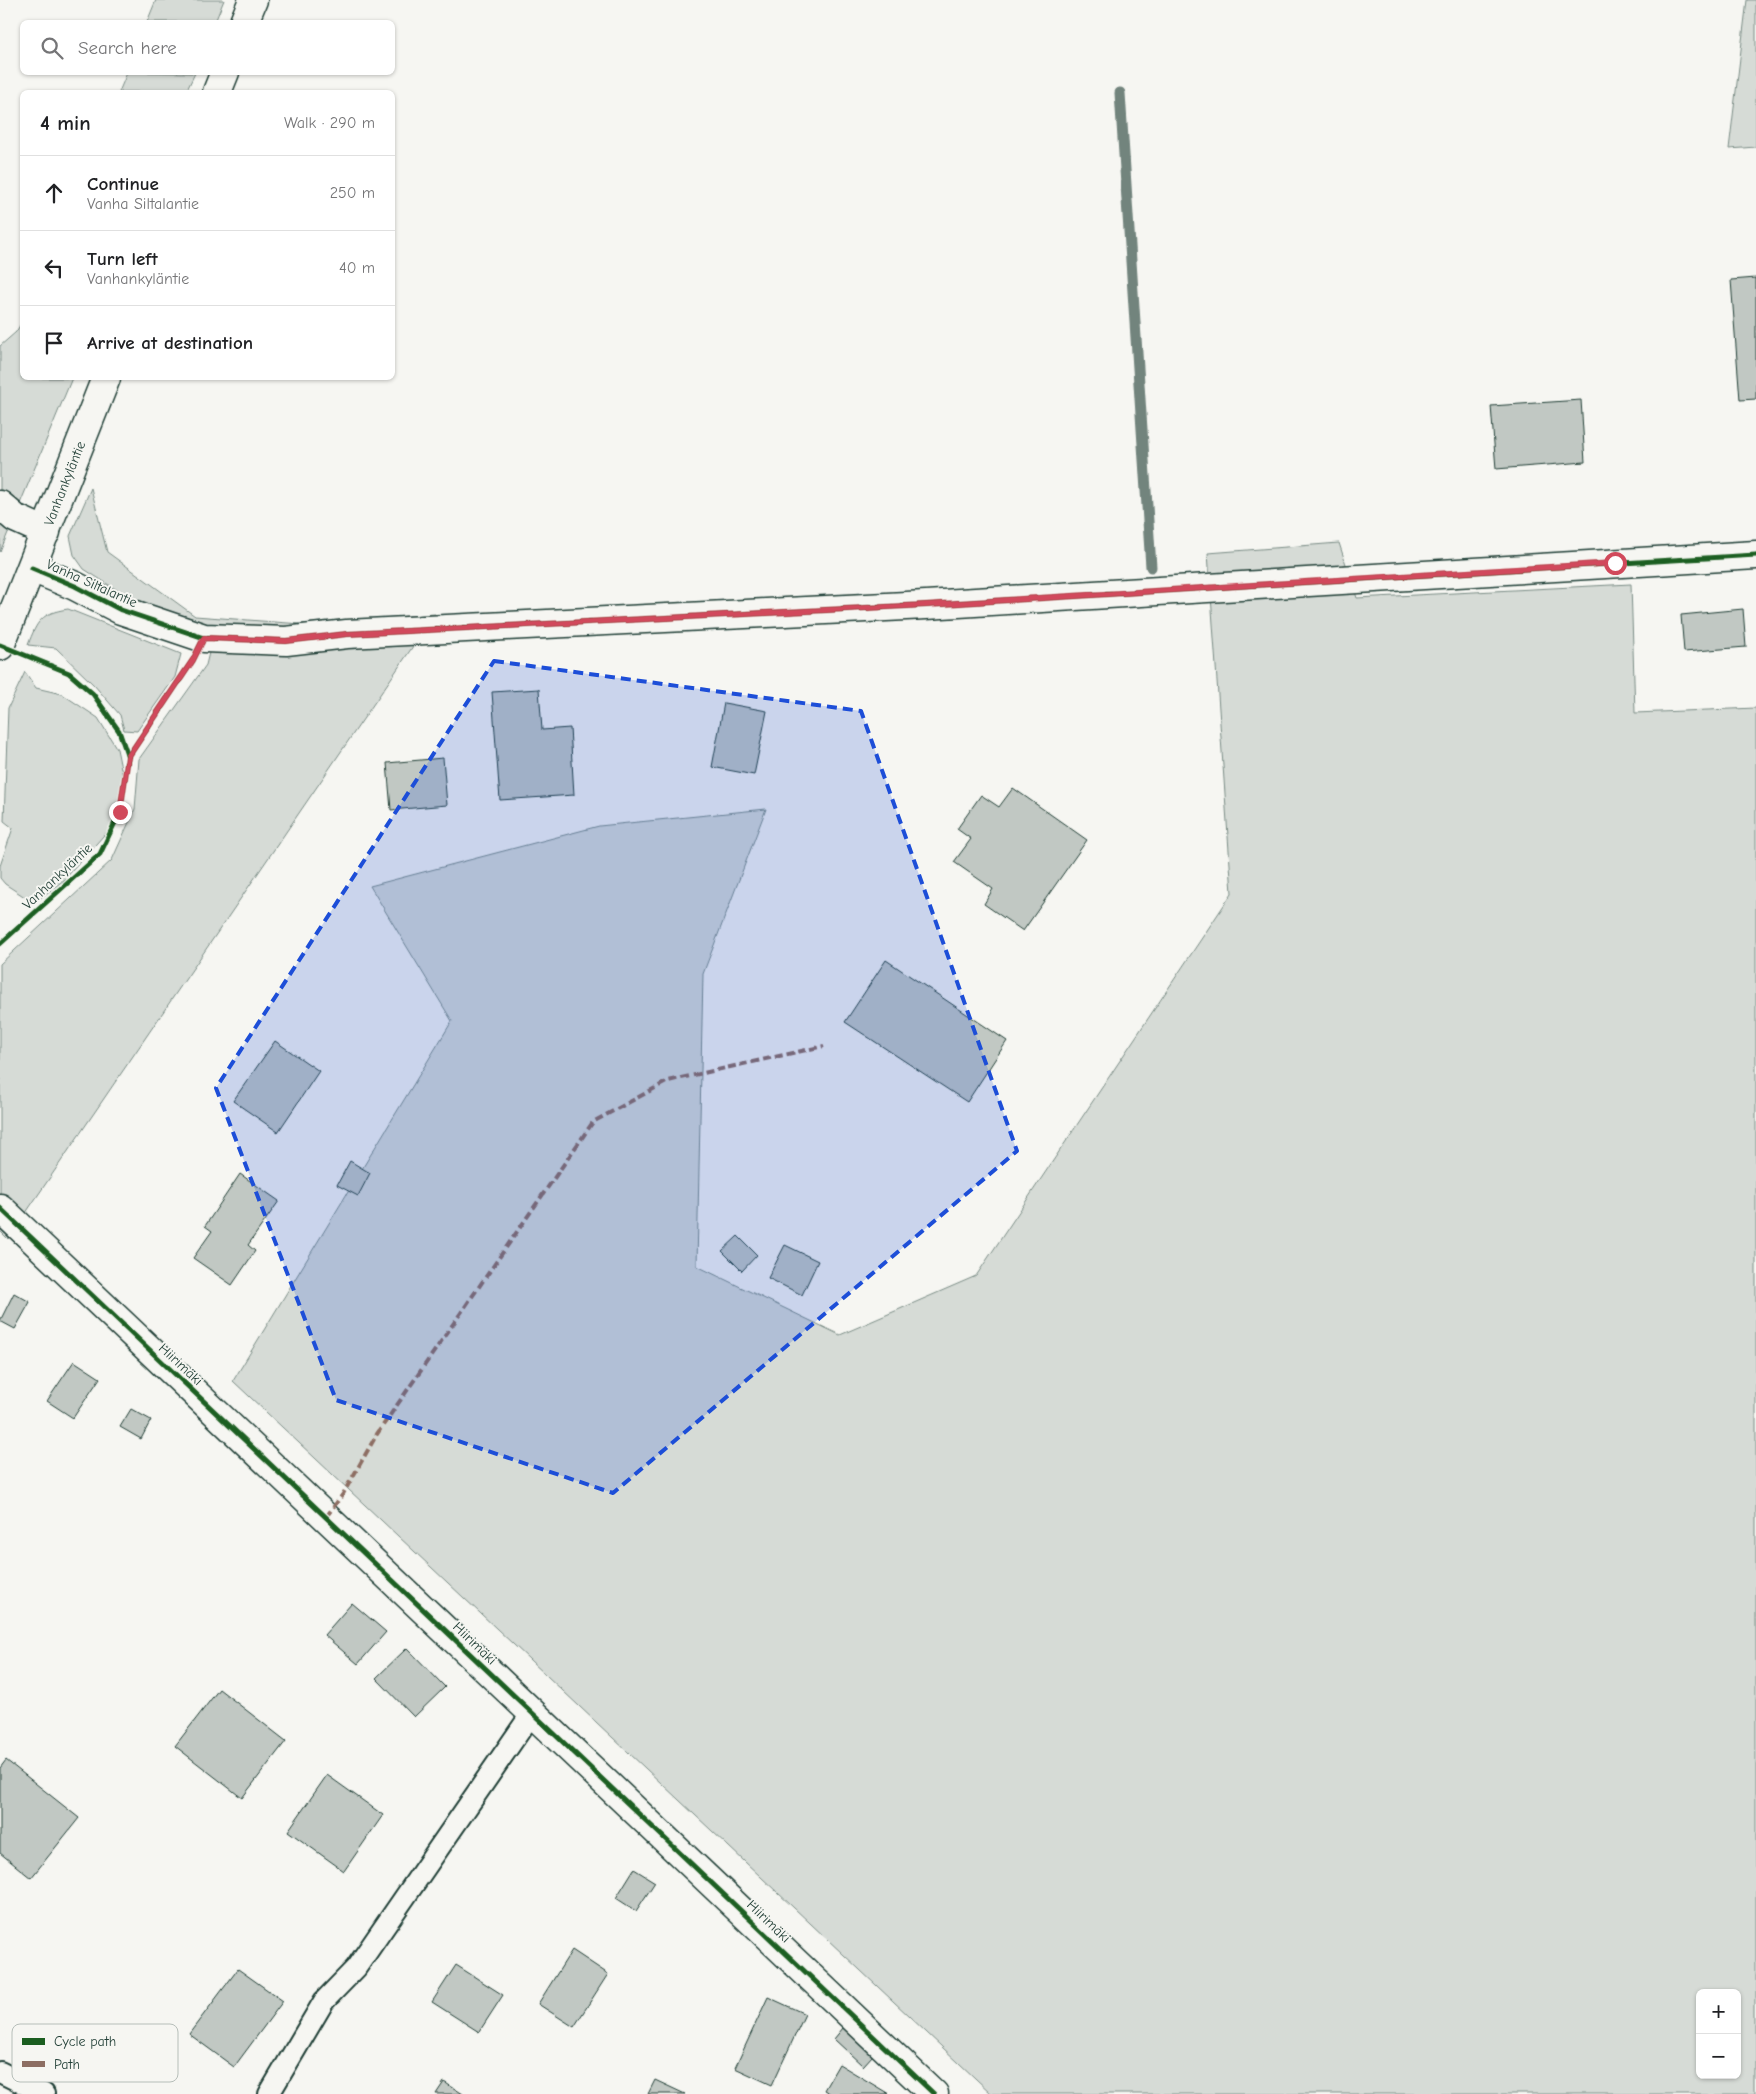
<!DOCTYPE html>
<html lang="en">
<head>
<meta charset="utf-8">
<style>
  body { margin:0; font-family:"Comic Neue",sans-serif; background:#f6f6f6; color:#202124 }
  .controls { position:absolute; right:15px; bottom:15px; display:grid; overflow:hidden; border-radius:8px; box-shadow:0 1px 4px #0004 }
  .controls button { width:45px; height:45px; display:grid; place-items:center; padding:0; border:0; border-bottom:1px solid #e0e0e0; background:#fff; color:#202124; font:25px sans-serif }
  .stop { position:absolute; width:15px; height:15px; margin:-11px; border:4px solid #d1495b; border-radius:50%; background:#fff }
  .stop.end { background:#d1495b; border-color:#fff; box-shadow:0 1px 5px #0008 }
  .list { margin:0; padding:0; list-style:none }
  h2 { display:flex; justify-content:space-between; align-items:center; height:65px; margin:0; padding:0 20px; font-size:21px }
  h2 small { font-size:16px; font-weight:400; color:#757577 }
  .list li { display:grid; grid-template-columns:32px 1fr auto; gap:15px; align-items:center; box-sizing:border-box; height:75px; padding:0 20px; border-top:1px solid #e0e0e0 }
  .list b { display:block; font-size:19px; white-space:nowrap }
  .list p { margin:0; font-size:16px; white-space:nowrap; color:#757577 }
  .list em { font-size:16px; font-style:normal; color:#757577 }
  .icon { flex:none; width:28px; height:28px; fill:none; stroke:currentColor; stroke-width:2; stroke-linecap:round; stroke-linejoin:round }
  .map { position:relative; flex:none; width:1756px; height:2094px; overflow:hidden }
  .search { position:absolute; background:#fff; box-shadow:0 1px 4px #0004; left:20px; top:20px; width:375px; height:55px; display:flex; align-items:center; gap:12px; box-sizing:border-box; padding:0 18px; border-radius:8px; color:#757577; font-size:19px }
  .panel { position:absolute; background:#fff; box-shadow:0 1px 4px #0004; left:20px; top:90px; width:375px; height:290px; border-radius:8px }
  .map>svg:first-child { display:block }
  .green { fill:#d6dbd6; stroke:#7a8c85; fill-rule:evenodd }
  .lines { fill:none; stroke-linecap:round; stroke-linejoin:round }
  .stream { stroke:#72847d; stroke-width:11 }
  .building { fill:#c1c8c3; stroke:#1f3d34 }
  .service-casing { stroke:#1f3d34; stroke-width:24 }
  .minor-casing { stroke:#1f3d34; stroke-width:31 }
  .tertiary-casing { stroke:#1f3d34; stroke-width:31 }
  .service { stroke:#f6f6f2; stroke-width:20 }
  .minor { stroke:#f6f6f2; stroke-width:28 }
  .tertiary { stroke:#f6f6f2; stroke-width:28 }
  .quiet { stroke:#8d6e63; stroke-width:4; stroke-dasharray:8 4; stroke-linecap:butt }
  .cycleway-casing { stroke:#f6f6f2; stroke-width:8 }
  .cycleway { stroke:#1b5e20; stroke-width:5 }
  .route { stroke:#d1495b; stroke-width:6 }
  .marked { fill:#1d4ed8; fill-opacity:0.2; stroke:#1d4ed8; stroke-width:4; stroke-dasharray:10 6; stroke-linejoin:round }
  .labels { text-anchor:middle; stroke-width:4; stroke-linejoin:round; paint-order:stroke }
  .street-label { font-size:14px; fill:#1f3d34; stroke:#f6f6f2 }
  .key { fill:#f6f6f2; stroke:#b6beb9; stroke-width:1 }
  .key-label { font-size:14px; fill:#1f3d34 }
</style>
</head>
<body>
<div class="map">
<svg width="1756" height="2094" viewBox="0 0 1756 2094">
  <rect width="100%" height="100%" fill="#f6f6f2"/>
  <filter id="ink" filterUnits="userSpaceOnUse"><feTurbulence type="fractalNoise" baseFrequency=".02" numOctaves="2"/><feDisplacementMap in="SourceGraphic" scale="10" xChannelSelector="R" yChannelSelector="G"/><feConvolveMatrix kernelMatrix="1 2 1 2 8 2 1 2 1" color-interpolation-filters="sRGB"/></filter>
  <g filter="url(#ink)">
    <!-- green -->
    <path class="green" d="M 156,0 L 224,0 L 215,22 L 147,22 Z
      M 1747,0 L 1756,0 L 1756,147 L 1729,149 Z
      M 127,73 L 127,72 L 195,73 L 186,92 L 119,92 Z
      M 22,322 L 22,378 L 72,378 L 0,552 L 0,346 L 16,332 Z
      M 91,488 L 107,552 L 195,616 L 301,624 L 435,614 L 8,1239 L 0,1231 L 0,964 L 112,860 L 135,809 L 139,759 L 206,665 L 214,632 L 145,608 L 84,569 L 74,555 L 70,536 Z
      M 1339,543 L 1357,598 L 1631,584 L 1635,713 L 1756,708 L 1756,2094 L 992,2094 L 233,1381 L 452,1021 L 370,886 L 599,826 L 766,809 L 703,974 L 697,1266 L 840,1335 L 976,1276 L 1232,893 L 1208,553 ZM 1700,1993 L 1737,1993 L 1737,2075 L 1700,2075 Z
      M 68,609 L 181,654 L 175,677 L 137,731 L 124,730 L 120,715 L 94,685 L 56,648 L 28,645 C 37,621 41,613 68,609 Z
      M 25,672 L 36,688 L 62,694 L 98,718 L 117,749 L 124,783 L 112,826 L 64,880 L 34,903 L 5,884 L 0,878 L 0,866 L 13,828 L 4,821 L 8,708 Z"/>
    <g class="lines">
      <!-- stream -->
      <path class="stream" d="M 1120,93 L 1151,567"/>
    </g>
    <!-- building -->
    <path class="building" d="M 1756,278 L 1756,399 L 1740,400 L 1731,280 Z
      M 1581,400 L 1585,462 L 1496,469 L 1491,406 Z
      M 1743,609 L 1746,647 L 1684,652 L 1681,615 Z
      M 539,689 L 542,730 L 570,728 L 574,795 L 500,800 L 492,692 Z
      M 724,703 L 767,711 L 754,775 L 712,767 Z
      M 443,758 L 447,805 L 391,810 L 387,763 Z
      M 1013,788 L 1087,840 L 1023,931 L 984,904 L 993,889 L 954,862 L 971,839 L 957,829 L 981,795 L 999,807 Z
      M 886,960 L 1007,1041 L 967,1102 L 845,1022 Z
      M 275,1041 L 319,1071 L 278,1132 L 233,1101 Z
      M 350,1161 L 370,1173 L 358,1196 L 337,1185 Z
      M 240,1174 L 279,1201 L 248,1245 L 255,1251 L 232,1285 L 193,1258 L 212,1231 L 205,1226 Z
      M 738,1236 L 757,1255 L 742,1271 L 722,1251 Z
      M 785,1245 L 818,1261 L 802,1295 L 768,1278 Z
      M 14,1293 L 30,1302 L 15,1329 L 0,1321 Z
      M 74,1361 L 100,1378 L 73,1418 L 47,1401 Z
      M 131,1409 L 151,1420 L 141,1439 L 120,1427 Z
      M 352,1603 L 386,1632 L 358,1664 L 324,1635 Z
      M 407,1648 L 445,1687 L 414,1717 L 376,1678 Z
      M 219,1689 L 286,1741 L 242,1798 L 175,1746 Z
      M 6,1760 L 79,1818 L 31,1878 L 0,1853 L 0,1768 Z
      M 327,1775 L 383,1815 L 344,1871 L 288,1831 Z
      M 634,1869 L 655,1882 L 636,1911 L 616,1898 Z
      M 572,1950 L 608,1974 L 574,2027 L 538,2004 Z
      M 456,1965 L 503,1995 L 479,2032 L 432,2002 Z
      M 238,1969 L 283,2001 L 234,2067 L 189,2034 Z
      M 768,1997 L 805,2014 L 772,2085 L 735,2068 Z
      M 843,2028 L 873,2055 L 863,2066 L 834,2039 Z
      M 839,2064 L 889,2094 L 831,2094 L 824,2090 Z
      M 655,2080 L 685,2094 L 648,2094 Z
      M 444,2082 L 463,2094 L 436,2094 Z"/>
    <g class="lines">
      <!-- service casing -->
      <g class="service-casing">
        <path id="service" d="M 0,2072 L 44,2094
          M 269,2094 L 324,2001 L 356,1968 L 532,1713"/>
      </g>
      <!-- minor casing -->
      <g class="minor-casing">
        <path id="minor" d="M 0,505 L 15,518 L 46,532
          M 32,568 L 75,586 L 121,610 L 204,638 L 286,641 L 347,634 L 926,605 L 1756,555
          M 0,1208 L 934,2094"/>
      </g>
      <!-- tertiary casing -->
      <g class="tertiary-casing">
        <g id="tertiary">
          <path d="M 244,22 L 253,0"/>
          <path d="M 217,92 L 225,72"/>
          <path id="s1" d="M 0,646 L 106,378"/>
        </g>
      </g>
      <!-- service -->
      <use href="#service" class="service"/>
      <!-- minor -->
      <use href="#minor" class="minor"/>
      <!-- tertiary -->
      <use href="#tertiary" class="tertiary"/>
      <!-- quiet -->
      <path class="quiet" d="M 326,1517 L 343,1494 L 377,1434 L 593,1122 L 668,1081 L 824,1046"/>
      <!-- cycleway casing -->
      <g class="cycleway-casing">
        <path id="cycleway" d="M 32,568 L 75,586 L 121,610 L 204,638 L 286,641 L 347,634 L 926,605 L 1756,555
          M 0,645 L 69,673 L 93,694 L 119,731 L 128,757 L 120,812 L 100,854 L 0,944
          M 128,757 L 193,660 L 204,638
          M 0,1208 L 934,2094"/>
      </g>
      <!-- cycleway -->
      <use href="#cycleway" class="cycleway"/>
    </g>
  </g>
  <g class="lines" filter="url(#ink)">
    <!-- route -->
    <path class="route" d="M 120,812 L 128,757 L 193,660 L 204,638 L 286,641 L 347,634 L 926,605 L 1615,563"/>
  </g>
  <!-- marked area -->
  <path class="marked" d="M 494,661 L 861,711 L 1017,1151 L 613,1493 L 336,1400 L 216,1088 Z"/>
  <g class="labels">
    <!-- street labels -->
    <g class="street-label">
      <text dy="5" stroke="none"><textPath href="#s1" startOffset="175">Vanhankyläntie</textPath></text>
      <text transform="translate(92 583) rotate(24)" y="5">Vanha Siltalantie</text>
      <text transform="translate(57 876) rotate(-43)" y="5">Vanhankyläntie</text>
      <text transform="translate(181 1364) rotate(43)" y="5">Hiirimäki</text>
      <text transform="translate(475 1643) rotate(44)" y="5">Hiirimäki</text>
      <text transform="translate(769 1921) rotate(44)" y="5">Hiirimäki</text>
    </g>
  </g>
  <!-- legend -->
  <rect x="12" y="2024" width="166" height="58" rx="8" class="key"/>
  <rect x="22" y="2038" width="23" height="7" fill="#1b5e20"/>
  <rect x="22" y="2061" width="23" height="6" fill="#8d6e63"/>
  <g class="key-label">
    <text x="54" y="2046">Cycle path</text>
    <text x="54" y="2069">Path</text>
  </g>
</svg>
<div class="controls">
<button>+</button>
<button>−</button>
</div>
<div class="stop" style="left:1615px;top:563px"></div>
<div class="stop end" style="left:120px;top:812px"></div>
<div class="search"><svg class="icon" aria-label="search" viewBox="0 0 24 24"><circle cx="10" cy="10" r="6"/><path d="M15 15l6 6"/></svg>Search here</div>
<section class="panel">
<h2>4 min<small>Walk · 290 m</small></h2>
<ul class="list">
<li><svg class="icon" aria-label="ahead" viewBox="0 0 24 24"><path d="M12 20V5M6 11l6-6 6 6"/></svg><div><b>Continue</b><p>Vanha Siltalantie</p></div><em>250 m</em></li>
<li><svg class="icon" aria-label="left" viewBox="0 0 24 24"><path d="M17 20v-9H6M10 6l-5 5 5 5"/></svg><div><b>Turn left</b><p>Vanhankyläntie</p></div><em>40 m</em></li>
<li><svg class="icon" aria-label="arrive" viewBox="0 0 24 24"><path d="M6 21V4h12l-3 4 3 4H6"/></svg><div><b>Arrive at destination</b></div></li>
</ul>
</section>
</div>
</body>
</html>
